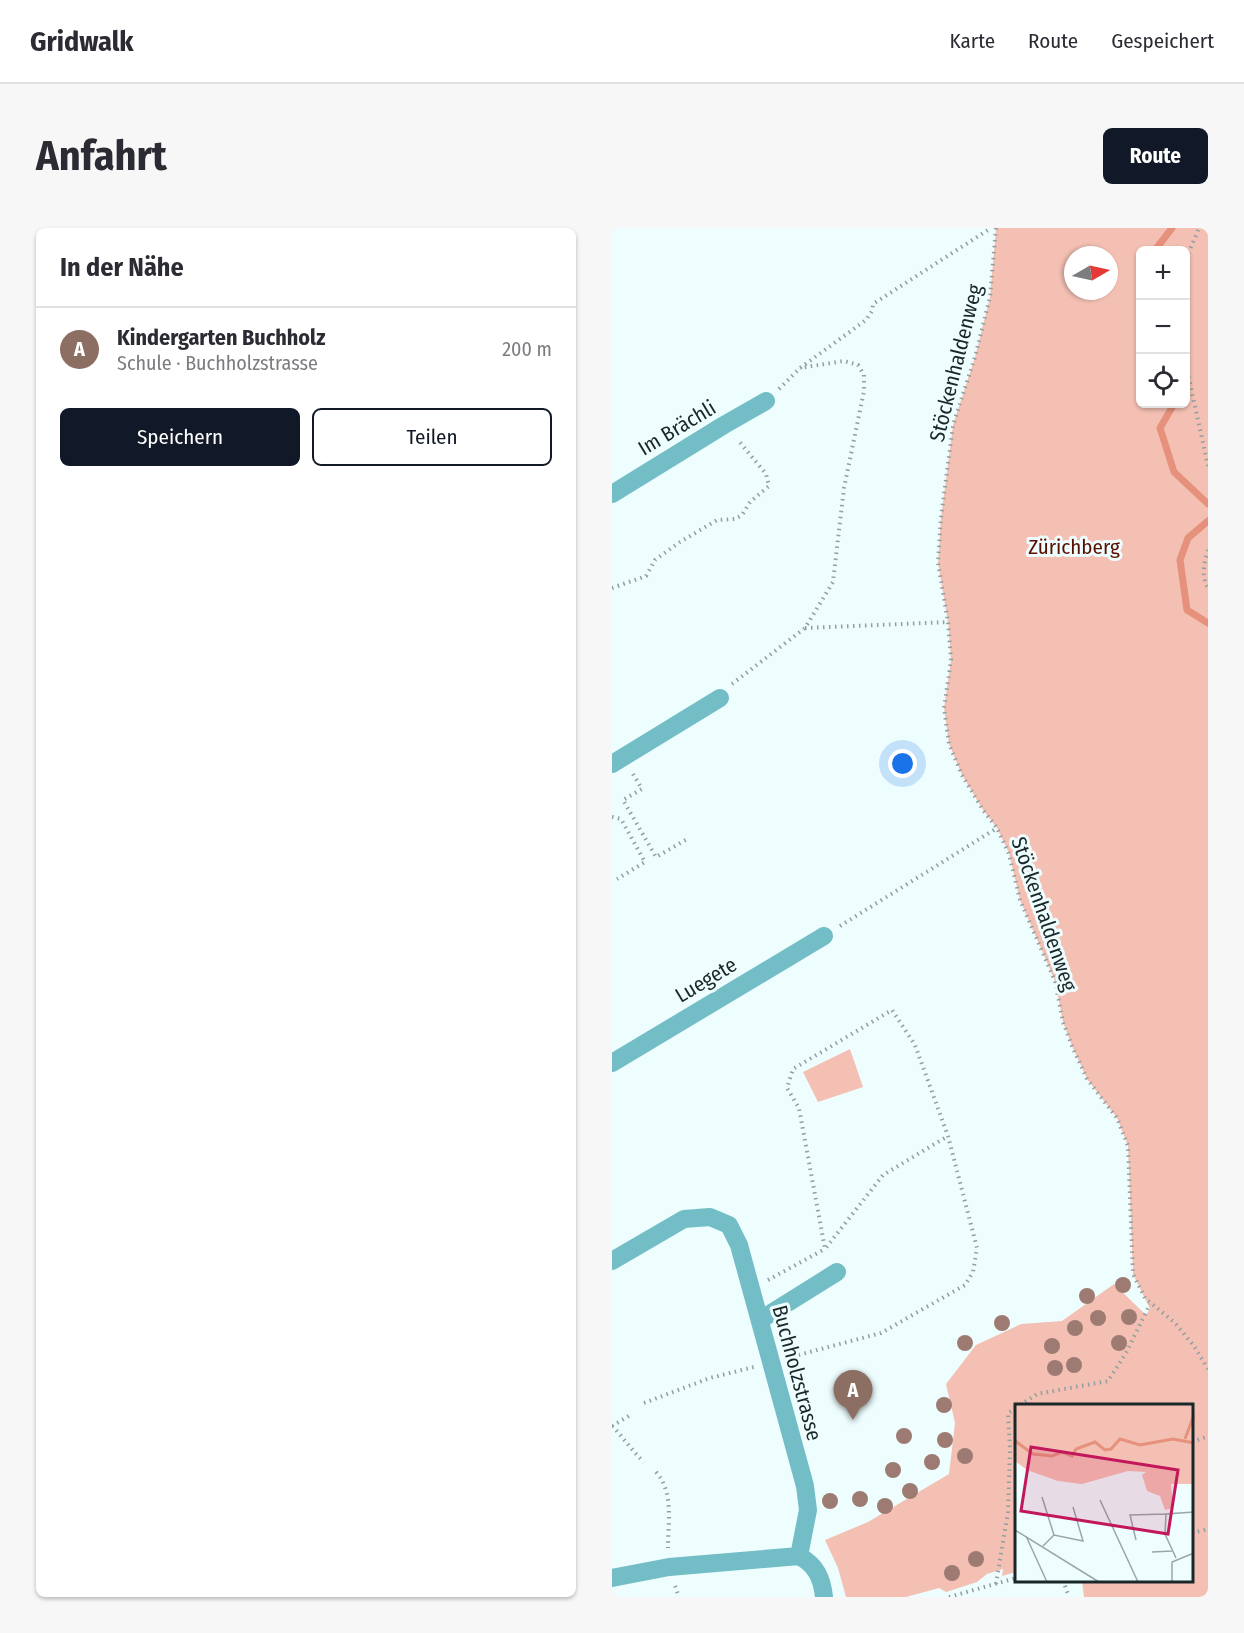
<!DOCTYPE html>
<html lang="de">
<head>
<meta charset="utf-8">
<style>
  body { margin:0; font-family:"Fira Sans Condensed",sans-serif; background:#f7f7f7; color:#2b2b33 }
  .controls { position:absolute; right:18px; top:18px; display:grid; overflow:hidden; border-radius:9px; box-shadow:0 2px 4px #0004 }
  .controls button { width:54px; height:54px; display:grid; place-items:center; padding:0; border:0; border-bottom:2px solid #e1e1e2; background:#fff; color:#2b2b33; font:30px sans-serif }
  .compass { position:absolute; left:452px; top:18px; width:54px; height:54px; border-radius:50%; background:#fff; box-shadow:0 2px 4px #0004; rotate:81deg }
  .you { position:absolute; left:291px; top:536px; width:21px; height:21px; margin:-15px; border:4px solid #fff; border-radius:50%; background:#1a73e8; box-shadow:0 0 0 9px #1a73e833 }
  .badge { display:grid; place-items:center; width:39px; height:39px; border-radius:50%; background:#111827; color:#fff; font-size:20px; font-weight:700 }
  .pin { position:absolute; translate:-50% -50px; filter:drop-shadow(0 2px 3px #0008) }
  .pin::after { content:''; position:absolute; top:32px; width:21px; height:18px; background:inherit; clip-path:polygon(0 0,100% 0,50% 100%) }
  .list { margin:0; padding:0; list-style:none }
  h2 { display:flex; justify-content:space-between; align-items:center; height:78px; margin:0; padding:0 24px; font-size:26px }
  h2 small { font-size:20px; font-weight:400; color:#7c7c81 }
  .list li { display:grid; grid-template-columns:39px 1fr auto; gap:18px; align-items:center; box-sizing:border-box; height:84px; padding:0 24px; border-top:2px solid #e1e1e2 }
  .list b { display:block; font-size:22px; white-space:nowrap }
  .list p { margin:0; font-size:20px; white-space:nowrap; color:#7c7c81 }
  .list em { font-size:20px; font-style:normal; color:#7c7c81 }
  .actions { display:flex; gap:12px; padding:18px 24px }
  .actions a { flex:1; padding:14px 0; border:2px solid #111827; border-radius:9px; text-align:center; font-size:21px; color:#111827 }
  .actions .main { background:#111827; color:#fff }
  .icon { flex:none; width:33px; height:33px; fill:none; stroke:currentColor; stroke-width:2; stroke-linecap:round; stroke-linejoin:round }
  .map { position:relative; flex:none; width:596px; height:1369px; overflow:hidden; border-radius:9px }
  header { display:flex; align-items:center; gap:36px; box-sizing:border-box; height:84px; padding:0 30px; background:#fff; border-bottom:2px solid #e1e1e2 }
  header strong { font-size:28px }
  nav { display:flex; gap:33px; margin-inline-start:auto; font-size:21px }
  .intro { display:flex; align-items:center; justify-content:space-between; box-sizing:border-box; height:144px; padding:0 36px }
  h1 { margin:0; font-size:42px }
  .button { padding:15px 27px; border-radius:9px; background:#111827; color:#fff; font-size:21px; font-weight:700 }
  main { display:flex; gap:36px; padding:0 36px }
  aside { flex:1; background:#fff; border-radius:9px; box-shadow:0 2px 4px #0004 }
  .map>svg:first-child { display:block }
  .green { fill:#f4c0b3; fill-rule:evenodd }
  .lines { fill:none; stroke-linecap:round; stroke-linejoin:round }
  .stream { stroke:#e5917c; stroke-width:7 }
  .path { stroke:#919fa0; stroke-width:4; stroke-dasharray:1.5 4.5; stroke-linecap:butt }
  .minor { stroke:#73bec6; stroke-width:18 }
  .tree { fill:#9d7b72 }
  .labels { text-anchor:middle; stroke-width:6; stroke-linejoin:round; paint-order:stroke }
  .street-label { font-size:21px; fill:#192728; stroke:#eefdfe }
  .park-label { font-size:21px; fill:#5a1000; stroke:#eefdfe }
  .inset-river { fill:none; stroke:#e5917c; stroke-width:3 }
  .inset-road { fill:none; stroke:#99a7a8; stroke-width:1.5 }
  .view { fill:#c2185b; fill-opacity:0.15; stroke:#c2185b; stroke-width:3 }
  .inset-edge { fill:none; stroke:#192728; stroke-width:3 }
</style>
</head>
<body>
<header>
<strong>Gridwalk</strong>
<nav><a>Karte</a><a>Route</a><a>Gespeichert</a></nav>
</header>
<div class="intro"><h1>Anfahrt</h1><a class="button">Route</a></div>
<main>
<aside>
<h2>In der Nähe<small></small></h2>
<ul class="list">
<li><span class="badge" style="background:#8d6e63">A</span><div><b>Kindergarten Buchholz</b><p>Schule · Buchholzstrasse</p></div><em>200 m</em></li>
</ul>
<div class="actions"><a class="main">Speichern</a><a>Teilen</a></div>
</aside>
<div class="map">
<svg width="596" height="1369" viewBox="0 0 596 1369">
  <rect width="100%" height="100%" fill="#eefdfe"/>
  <!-- green -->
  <path class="green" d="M 384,0 L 596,0 L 596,1369 L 472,1369 L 470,1353 L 580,1352 L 580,1177 L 404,1177 L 404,1344 L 390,1348 L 391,1341 L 375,1346 L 365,1354 L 334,1364 L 327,1360 L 294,1369 L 234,1369 L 226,1340 L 213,1312 L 256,1294 L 337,1246 L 343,1195 L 334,1156 L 364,1117 L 409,1096 L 450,1093 L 502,1056 L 534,1087 L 538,1081 L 521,1046 L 516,918 L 505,890 L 475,851 L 460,818 L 451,794 L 443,753 L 408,672 L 397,625 L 385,600 L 371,582 L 350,547 L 337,516 L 332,480 L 339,432 L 336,394 L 326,335 L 329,290 L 341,197 L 363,129 L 378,69 ZM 574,22 L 574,176 L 528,176 L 528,22 ZM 461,27 L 497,27 L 497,63 L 461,63 Z
    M 238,821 L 251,859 L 206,874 L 191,844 Z"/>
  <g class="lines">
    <!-- stream -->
    <path class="stream" d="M 543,22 L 560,0
      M 562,176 L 548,200 L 562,244 L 596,276
      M 596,293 L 576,310 L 568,332 L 575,382 L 596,395"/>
    <!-- path -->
    <path class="path" d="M 384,0 L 378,69 L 363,129 L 341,197 L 329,290 L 326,335 L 336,394 L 339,432 L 332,480 L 337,516 L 350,547 L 371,582 L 385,600 L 397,626 L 408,672 L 443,753 L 451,794 L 460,818 L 475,851 L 505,890 L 516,918 L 521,1046 L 533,1070 L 563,1095 L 582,1118 L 596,1141
      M 574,31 L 587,0
      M 574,137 L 596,238
      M 167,161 L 188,140 L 254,92 L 260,83 L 261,76 L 379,0
      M 596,322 C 592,335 589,348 596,360
      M 0,360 L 34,348 L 43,332 L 68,314 L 105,292 L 123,291 L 130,287 L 138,274 L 157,258 L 154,246 L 126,212
      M 193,400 L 336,394
      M 120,456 L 193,400 L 221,354 L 232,260 L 252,163 L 252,147 L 246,137 L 232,133 L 188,140
      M 21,546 L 30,561 L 11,572 L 44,629 L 77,610
      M 0,589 L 9,591 L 33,634 L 5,651
      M 228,698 L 385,600
      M 156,1052 L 213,1021
      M 175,1130 L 269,1105 L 353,1057 L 361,1044 L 365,1020 L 336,908 L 303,817 L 280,782 L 181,841 L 175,860 L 187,880 L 213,1021 L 271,947 L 336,908
      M 32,1175 L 98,1150 L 142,1139
      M 408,1177 L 425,1166 L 496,1153 L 514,1125 L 538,1076
      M 0,1198 C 12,1210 20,1223 32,1234
      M 0,1198 L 20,1186
      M 580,1214 L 596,1208
      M 44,1244 C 62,1264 56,1295 56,1320
      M 580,1305 L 596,1301
      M 451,1352 L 457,1369
      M 384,1356 L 396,1284 L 398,1221 L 396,1185 L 404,1180
      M 63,1358 L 67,1369
      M 337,1369 L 404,1350"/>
    <!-- minor -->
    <path class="minor" d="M 0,266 L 112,197 L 154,173
      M 0,536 L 108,470
      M 0,835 L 212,708
      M 0,1033 L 72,991 L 98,989 L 117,997 L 127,1017 L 193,1258 L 196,1282 L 187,1328
      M 148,1092 L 225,1044
      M 0,1350 L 57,1339 L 187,1328 C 204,1337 210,1350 212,1369"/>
  </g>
  <!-- trees -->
  <g class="tree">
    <circle cx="511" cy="1057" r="8"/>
    <circle cx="475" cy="1068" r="8"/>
    <circle cx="517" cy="1089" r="8"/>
    <circle cx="486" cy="1090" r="8"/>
    <circle cx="390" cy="1095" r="8"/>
    <circle cx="463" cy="1100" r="8"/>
    <circle cx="353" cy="1115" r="8"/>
    <circle cx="507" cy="1115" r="8"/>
    <circle cx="440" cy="1118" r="8"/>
    <circle cx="462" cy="1137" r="8"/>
    <circle cx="443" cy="1140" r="8"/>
    <circle cx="332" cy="1177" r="8"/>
    <circle cx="292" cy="1208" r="8"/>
    <circle cx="333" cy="1212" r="8"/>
    <circle cx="353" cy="1228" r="8"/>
    <circle cx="320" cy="1234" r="8"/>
    <circle cx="281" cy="1242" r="8"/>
    <circle cx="298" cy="1263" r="8"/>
    <circle cx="248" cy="1271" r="8"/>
    <circle cx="218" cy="1273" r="8"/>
    <circle cx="273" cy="1278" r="8"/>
    <circle cx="364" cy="1331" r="8"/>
    <circle cx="340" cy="1345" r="8"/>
  </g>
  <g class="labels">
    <!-- street labels -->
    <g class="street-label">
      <text transform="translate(344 135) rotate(-76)" y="7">Stöckenhaldenweg</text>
      <text transform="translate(65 200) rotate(-31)" y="7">Im Brächli</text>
      <text transform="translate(432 686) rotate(71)" y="7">Stöckenhaldenweg</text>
      <text transform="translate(94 752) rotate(-31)" y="7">Luegete</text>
      <text transform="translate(185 1145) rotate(75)" y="7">Buchholzstrasse</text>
    </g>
    <!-- park labels -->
    <g class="park-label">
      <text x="462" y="326">Zürichberg</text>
    </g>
  </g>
  <!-- overview -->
  <g transform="translate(403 1176)">
    <rect width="178" height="178" fill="#eefdfe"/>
    <path d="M 0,0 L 178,0 L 178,80 L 156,80 L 158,104 L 150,106 L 145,92 L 132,87 L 127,71 L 131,68 L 113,67 L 67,80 L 43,77 L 12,66 L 0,57 Z" fill="#f4c0b3"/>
    <path class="inset-river" d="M 170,35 L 179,11M 0,37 L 18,50 L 37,52 L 47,48 L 57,52 L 61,45 L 80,38 L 90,46 L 96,45 L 105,35 L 125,41 L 158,35 L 179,39"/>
    <path class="inset-road" d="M 27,93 L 39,131M 85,96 L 123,178M 0,126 L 84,178M 11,132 L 32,178M 121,136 L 115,111 L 151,110M 28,142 L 39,131 L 68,137 L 58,103M 137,148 L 157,147M 161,154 L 150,130 L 151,110 L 179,108M 157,178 L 157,158 L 179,149"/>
    <path class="view" d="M 16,43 L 163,66 L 153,130 L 6,107 Z"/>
    <rect width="178" height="178" class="inset-edge"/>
  </g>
</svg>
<div class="controls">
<button>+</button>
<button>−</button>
<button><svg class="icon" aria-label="locate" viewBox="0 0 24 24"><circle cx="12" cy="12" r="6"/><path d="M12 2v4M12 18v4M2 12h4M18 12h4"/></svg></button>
</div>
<svg class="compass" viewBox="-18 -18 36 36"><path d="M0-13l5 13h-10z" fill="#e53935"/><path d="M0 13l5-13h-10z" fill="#7c7c81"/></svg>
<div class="you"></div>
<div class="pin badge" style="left:241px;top:1192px;background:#8d6e63">A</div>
</div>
</main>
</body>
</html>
